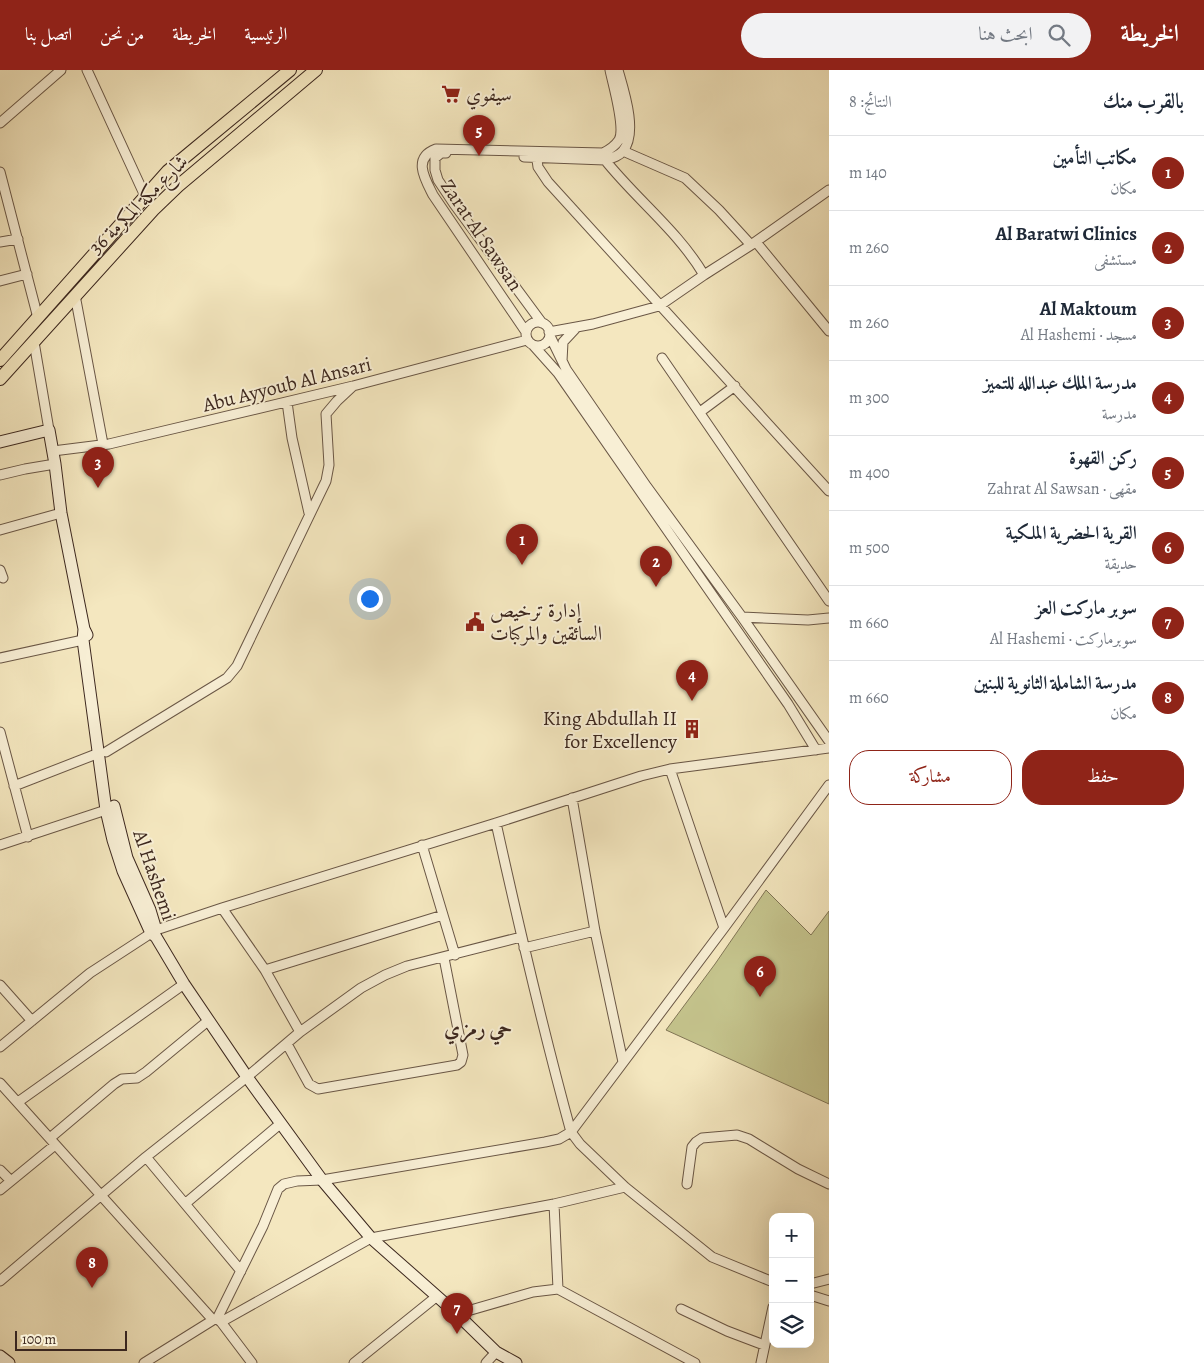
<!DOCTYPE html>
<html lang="ar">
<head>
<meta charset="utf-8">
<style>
  body { margin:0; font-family:Alegreya,Amiri,serif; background:#f2f2f3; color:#1f2937; direction:rtl }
  .controls { position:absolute; right:15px; bottom:15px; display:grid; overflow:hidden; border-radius:10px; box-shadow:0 5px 20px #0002 }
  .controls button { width:45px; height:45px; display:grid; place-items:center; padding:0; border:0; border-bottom:1px solid #e0e1e3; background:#fff; color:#1f2937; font:25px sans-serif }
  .scale { position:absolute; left:15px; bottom:12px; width:112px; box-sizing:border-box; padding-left:5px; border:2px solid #3c271e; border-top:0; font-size:14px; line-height:18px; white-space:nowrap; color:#3c271e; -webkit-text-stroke:4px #f8efd5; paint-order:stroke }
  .you { position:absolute; left:369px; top:528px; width:18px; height:18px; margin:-12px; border:4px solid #fff; border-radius:50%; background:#1a73e8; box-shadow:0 0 0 8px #1a73e833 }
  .badge { display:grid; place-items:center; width:32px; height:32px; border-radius:50%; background:#8f2418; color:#fff; font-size:16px; font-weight:700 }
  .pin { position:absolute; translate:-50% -41px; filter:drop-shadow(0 1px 2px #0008) }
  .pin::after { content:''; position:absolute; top:26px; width:18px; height:15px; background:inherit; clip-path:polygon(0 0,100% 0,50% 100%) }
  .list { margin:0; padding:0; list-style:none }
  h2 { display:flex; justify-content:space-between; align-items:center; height:65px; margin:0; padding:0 20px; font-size:21px }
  h2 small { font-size:16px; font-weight:400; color:#747a83 }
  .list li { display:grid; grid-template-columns:32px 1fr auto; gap:15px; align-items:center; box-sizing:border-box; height:75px; padding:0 20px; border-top:1px solid #e0e1e3 }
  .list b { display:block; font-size:19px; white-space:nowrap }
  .list p { margin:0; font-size:16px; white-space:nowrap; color:#747a83 }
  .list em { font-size:16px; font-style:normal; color:#747a83 }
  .actions { display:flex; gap:10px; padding:15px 20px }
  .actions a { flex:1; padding:11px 0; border:1px solid #8f2418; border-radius:20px; text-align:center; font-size:18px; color:#8f2418 }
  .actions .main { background:#8f2418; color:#fff }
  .icon { flex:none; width:28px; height:28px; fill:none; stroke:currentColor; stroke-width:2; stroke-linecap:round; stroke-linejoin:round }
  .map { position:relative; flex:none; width:829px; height:1293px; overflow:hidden; direction:ltr }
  header { display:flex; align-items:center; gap:30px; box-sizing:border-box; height:70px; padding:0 25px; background:#8f2418; color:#fff }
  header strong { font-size:24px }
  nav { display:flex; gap:28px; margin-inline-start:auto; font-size:18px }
  .search { width:350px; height:45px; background:#f2f2f3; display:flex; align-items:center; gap:12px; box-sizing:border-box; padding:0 18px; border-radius:28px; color:#747a83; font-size:19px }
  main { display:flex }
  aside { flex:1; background:#fff }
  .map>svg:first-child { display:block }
  .green { fill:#c4c38c; stroke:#807555 }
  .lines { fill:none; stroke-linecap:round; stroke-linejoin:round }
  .street-casing { stroke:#6a5746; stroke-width:11 }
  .secondary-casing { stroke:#3c271e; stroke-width:13 }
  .primary-casing { stroke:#3c271e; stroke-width:14 }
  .street { stroke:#f8efd5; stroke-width:9 }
  .secondary { stroke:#f8efd5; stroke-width:11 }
  .primary { stroke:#f4e7bf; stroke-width:12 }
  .labels { text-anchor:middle; stroke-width:4; stroke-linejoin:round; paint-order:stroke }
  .poi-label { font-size:20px; fill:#3c271e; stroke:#f8efd5; text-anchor:start }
  .street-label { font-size:20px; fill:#3c271e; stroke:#f8efd5 }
  .neighbourhood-label { font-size:21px; font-weight:bold; fill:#3c271e; stroke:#f8efd5 }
</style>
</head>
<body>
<header>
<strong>الخريطة</strong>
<div class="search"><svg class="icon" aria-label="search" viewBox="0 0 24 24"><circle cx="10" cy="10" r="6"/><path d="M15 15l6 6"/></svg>ابحث هنا</div>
<nav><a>الرئيسية</a><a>الخريطة</a><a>من نحن</a><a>اتصل بنا</a></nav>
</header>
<main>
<aside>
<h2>بالقرب منك<small>النتائج: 8</small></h2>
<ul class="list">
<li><span class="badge">1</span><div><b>مكاتب التأمين</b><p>مكان</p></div><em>140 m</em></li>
<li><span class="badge">2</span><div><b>Al Baratwi Clinics</b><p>مستشفى</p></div><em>260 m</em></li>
<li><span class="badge">3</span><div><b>Al Maktoum</b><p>مسجد · Al Hashemi</p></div><em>260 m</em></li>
<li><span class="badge">4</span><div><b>مدرسة الملك عبدالله للتميز</b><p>مدرسة</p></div><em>300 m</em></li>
<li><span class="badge">5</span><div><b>ركن القهوة</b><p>مقهى · Zahrat Al Sawsan</p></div><em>400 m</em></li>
<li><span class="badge">6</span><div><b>القرية الحضرية الملكية</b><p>حديقة</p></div><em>500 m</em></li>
<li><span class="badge">7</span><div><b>سوبر ماركت العز</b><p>سوبرماركت · Al Hashemi</p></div><em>660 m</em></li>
<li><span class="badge">8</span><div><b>مدرسة الشاملة الثانوية للبنين</b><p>مكان</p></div><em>660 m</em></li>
</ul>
<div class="actions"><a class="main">حفظ</a><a>مشاركة</a></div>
</aside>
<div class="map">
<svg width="829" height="1293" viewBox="0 0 829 1293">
  <rect width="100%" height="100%" fill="#f4e7bf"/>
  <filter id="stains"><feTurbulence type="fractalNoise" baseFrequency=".004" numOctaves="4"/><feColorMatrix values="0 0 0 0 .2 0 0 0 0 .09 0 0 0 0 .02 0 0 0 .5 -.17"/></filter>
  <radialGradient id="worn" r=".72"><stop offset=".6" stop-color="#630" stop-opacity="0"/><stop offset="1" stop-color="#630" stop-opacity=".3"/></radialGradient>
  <!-- green -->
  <path class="green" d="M 766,820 L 811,865 L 829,841 L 829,1034 L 666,960 L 715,894 Z"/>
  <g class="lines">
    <!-- street casing -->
    <g class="street-casing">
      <path id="street" d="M 87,0 L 145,126
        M 0,53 L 61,0
        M 623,81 L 685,108 L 719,140 L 751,175
        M 446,83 L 441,83 L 435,88 L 435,100 L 438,110 L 454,134 L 542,253
        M 536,83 L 538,97 L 548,112 L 829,421
        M 524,87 L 605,90 C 612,88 618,87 623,81 C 638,63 624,21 618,0
        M 605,90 C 637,130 678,161 704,205
        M 0,102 L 38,248
        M 0,172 L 18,169
        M 756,172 L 829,261
        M 0,211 L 27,204
        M 75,225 L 103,374
        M526 264a12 12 0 1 1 24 0a12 12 0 1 1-24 0Z
        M 526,262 L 433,125 C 425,109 412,88 436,79 L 603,83 C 609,80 615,76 619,70 C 626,58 613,15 610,0
        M 549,262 L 593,254 L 659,236 L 704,205 L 751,175 L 829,120
        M 550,266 L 566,299 L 647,417 L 742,547 L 829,671
        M 34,272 L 49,360
        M 533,275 L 558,303 L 788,634 L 816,680
        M 662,288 L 829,531
        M 562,291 L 563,272 L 577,257
        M 287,332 L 292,368 L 309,443
        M 700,342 L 735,316
        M 53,381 L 109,374 L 353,316 L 527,270
        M 0,405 L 25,399 L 55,394
        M 0,460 L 61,443
        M 0,500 L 3,508
        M 742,547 L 808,550 L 829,548
        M 0,588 L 83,570
        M 0,662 L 28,767
        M 106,682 L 227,608 L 237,596 L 326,411 L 329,395 L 326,344 L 337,331 L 352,317
        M 670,699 L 724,858
        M 14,716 L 99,683
        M 572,728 L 595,861 L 623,992
        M 0,775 L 106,740
        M 422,775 L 455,885
        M 222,838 L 265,900 L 300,962
        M 524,878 L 595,861
        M 265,900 L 443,845
        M 0,915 L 32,951
        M 287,974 L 309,1014 L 318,1019 L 457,995 L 461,992 L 463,985 L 444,888
        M 0,977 L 90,903 L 156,860 L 222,838 L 496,753 L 641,706 L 670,699 L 829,678
        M 0,1013 L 213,1250
        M 18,1032 L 184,914
        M 50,1068 L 114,1014 L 122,1009 L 137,1008 L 146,1002 L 209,950
        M 146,1087 L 241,1201
        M 0,1100 L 11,1111
        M 687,1114 L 692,1077 L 696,1072 L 702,1068 L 737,1065 L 749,1069 L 798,1099 L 829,1114
        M 0,1120 L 55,1075
        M 186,1133 L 280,1054
        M 554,1134 L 558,1219
        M 0,1211 L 146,1087 L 247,1007 L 300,962 L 361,918 L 385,905 L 407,896 L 521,867
        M 773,1212 L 712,1187 L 625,1117 L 580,1074 L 571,1062 L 724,858 L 829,715
        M 810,1214 L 829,1209
        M 810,1225 L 829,1231
        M 681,1239 L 727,1261 L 764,1275
        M 457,1244 L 533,1222 L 558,1219 L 695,1293
        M 217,1249 L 263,1156 L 278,1119 L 284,1114 L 297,1111 L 322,1110 L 545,1072 L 559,1069 L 571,1062 C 543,960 519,857 496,753
        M 221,1252 L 252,1293
        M 144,1293 L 213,1250 L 217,1249 L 221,1252 L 371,1168 L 554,1134 L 625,1117
        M 354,1293 L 436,1227
        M 486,1293 L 496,1282
        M 761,1293 L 773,1237"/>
    </g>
    <!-- secondary casing -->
    <g class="secondary-casing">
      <path id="secondary" d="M 0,372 L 49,360 L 55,394 L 61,443 L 84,559 L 87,565
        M 84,559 L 83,570 L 106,740 L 113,770 L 123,801 L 151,863 L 156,867 L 184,914 L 247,1007 L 322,1110 L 371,1168 L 457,1244 L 496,1282 L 516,1293
        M 114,736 L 127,788 L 150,840 L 156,860
        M 0,1286 L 9,1293"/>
    </g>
    <!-- primary casing -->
    <g class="primary-casing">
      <path id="primary" d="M 0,290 L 168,101 L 290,0
        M 0,309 L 153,140 L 178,116 L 316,0"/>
    </g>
    <!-- street -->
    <use href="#street" class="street"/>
    <!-- secondary -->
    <use href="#secondary" class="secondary"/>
    <!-- primary -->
    <use href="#primary" class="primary"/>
  </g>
  <!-- icons -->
  <defs>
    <g id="supermarket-bare" transform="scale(1.5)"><path d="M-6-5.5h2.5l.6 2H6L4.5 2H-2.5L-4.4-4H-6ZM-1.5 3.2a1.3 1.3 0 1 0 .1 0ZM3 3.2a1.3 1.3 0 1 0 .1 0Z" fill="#8f2418" stroke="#f8efd5" stroke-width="2.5" paint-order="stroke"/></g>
    <g id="civic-bare" transform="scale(1.5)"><path d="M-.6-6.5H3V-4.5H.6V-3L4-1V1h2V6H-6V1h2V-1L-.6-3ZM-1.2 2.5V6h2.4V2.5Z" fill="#8f2418" stroke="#f8efd5" stroke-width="2.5" paint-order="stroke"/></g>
    <g id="building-bare" transform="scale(1.5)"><path d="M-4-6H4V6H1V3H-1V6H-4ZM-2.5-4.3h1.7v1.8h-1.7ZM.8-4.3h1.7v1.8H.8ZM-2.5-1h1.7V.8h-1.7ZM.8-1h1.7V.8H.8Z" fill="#8f2418" stroke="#f8efd5" stroke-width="2.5" paint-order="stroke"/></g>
  </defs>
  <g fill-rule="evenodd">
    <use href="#supermarket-bare" x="451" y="24"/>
    <use href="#civic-bare" x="475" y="552"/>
    <use href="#building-bare" x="692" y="659"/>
  </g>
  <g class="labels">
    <!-- poi labels -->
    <g class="poi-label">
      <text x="466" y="31">سيفوي</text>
      <text x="490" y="547">إدارة ترخيص<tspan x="490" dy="23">السائقين والمركبات</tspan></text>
      <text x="677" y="655" text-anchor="end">King Abdullah II<tspan x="677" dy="23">for Excellency</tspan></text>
    </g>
    <!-- street labels -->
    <g class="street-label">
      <text transform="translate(138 134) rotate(-45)" y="7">شارع مكة المكرمة 36</text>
      <text transform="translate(482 165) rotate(56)" y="7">Zarat Al Sawsan</text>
      <text transform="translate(287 314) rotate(-14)" y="7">Abu Ayyoub Al Ansari</text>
      <text transform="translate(155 805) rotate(71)" y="7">Al Hashemi</text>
    </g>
    <!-- neighbourhood labels -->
    <g class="neighbourhood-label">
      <text x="478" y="965">حي رمزي</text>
    </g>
  </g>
  <rect width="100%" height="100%" filter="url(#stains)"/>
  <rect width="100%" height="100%" fill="url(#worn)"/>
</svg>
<div class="controls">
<button>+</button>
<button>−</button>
<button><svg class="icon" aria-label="layers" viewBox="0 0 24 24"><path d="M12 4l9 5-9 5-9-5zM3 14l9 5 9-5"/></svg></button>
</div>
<div class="scale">100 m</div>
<div class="you"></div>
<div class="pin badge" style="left:522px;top:495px">1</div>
<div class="pin badge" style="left:656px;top:517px">2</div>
<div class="pin badge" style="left:98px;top:418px">3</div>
<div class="pin badge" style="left:692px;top:631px">4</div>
<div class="pin badge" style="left:479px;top:86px">5</div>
<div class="pin badge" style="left:760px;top:927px">6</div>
<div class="pin badge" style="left:457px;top:1264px">7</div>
<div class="pin badge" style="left:92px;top:1218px">8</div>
</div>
</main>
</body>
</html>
